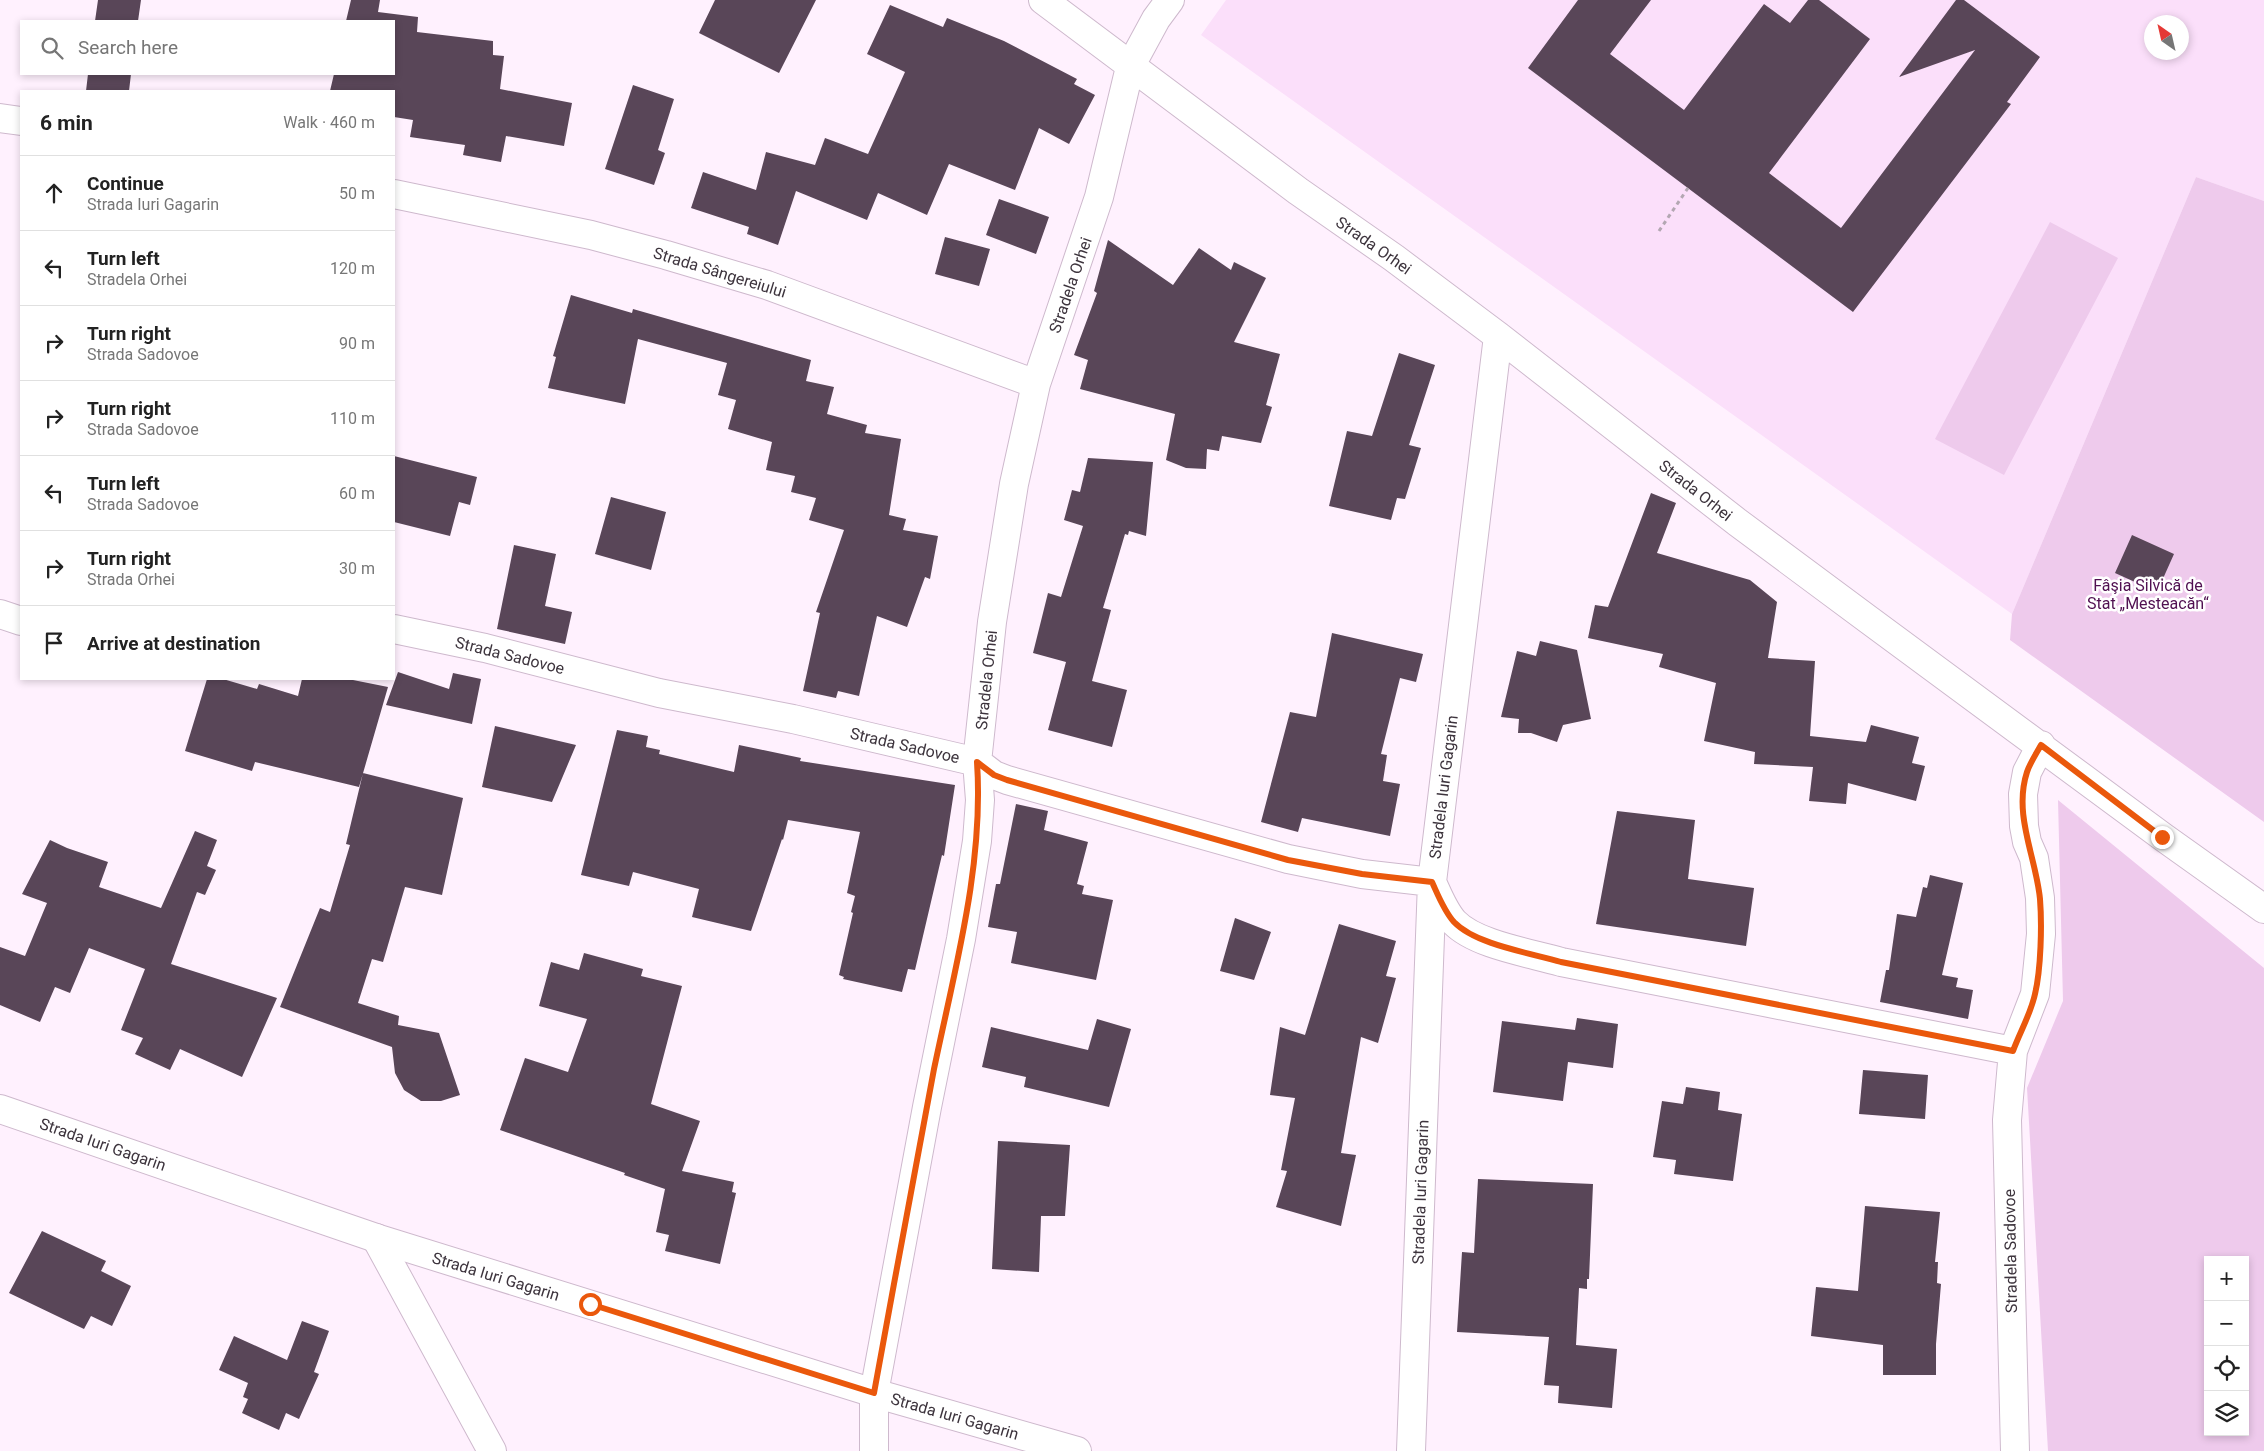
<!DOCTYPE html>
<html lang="en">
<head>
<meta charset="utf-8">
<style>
  body { margin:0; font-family:Roboto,sans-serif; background:#f6f6f6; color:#222 }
  .controls { position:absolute; right:15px; bottom:15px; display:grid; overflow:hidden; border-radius:0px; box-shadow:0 2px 8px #0003 }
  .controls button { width:45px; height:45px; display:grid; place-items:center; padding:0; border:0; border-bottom:1px solid #e0e0e0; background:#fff; color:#222; font:25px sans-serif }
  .compass { position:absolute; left:2144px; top:15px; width:45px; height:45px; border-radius:50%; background:#fff; box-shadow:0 2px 8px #0003; rotate:326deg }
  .stop { position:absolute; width:15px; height:15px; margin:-11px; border:4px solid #ea580c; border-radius:50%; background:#fff }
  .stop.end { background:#ea580c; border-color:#fff; box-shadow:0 1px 5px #0008 }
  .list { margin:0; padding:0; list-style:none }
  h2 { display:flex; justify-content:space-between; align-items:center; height:65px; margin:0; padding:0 20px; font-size:21px }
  h2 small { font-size:16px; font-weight:400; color:#767676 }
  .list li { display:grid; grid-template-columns:32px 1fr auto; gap:15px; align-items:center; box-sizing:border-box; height:75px; padding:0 20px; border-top:1px solid #e0e0e0 }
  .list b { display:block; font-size:19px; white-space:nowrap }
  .list p { margin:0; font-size:16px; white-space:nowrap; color:#767676 }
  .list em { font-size:16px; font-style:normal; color:#767676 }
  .icon { flex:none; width:28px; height:28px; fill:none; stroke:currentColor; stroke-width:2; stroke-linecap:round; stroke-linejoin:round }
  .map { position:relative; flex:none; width:2264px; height:1451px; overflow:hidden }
  .search { position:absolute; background:#fff; box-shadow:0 2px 8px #0003; left:20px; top:20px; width:375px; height:55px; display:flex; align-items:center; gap:12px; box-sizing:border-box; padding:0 18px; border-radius:0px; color:#767676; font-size:19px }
  .panel { position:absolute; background:#fff; box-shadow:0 2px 8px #0003; left:20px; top:90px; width:375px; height:590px; border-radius:0px }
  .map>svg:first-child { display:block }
  .built { fill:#fbdffa; fill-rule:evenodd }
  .green { fill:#eecaec; fill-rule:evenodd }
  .building { fill:#594658 }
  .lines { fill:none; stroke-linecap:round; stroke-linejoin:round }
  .minor-casing { stroke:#ceb9cd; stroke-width:30 }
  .major-casing { stroke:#ceb9cd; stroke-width:30 }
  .path { stroke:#b3a7b2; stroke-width:3; stroke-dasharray:4 4; stroke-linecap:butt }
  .minor { stroke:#fff; stroke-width:28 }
  .major { stroke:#fff; stroke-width:28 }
  .route { stroke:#ea580c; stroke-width:6 }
  .labels { text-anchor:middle; stroke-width:5; stroke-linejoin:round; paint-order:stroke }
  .street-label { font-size:16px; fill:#3d343d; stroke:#fff }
  .park-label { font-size:16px; fill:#501051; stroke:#fff }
</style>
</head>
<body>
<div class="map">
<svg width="2264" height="1451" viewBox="0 0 2264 1451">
  <rect width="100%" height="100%" fill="#fff1fe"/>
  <!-- built -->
  <path class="built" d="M 1226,0 L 2264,0 L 2264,201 L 2196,177 L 2012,614 L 1201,35 ZM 2152,22 L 2182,22 L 2182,52 L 2152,52 Z"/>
  <!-- green -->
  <path class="green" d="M 2196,177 L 2264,201 L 2264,822 L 2010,640 L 2012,614 Z
    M 2050,222 L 2118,258 L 2004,475 L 1935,439 Z
    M 2058,800 L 2264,968 L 2264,1451 L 2048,1451 L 2027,1088 L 2063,1001 ZM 2208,1260 L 2245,1260 L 2245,1432 L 2208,1432 Z"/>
  <!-- building -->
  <path class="building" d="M 98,0 L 141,0 L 138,21 L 95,21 Z
    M 351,0 L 380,0 L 378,12 L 418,17 L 417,32 L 493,41 L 493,55 L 504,56 L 500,89 L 572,103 L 564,146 L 506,136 L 501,162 L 463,155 L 465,145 L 410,137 L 413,120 L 394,117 L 394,91 L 330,91 L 334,74 L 394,74 L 394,21 L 346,21 Z
    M 715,0 L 816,0 L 779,73 L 699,33 Z
    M 1578,0 L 1651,0 L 1610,54 L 1684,110 L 1764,4 L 1790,23 L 1808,0 L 1819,0 L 1870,39 L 1769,173 L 1841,228 L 1975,50 L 1899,77 L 1956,0 L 1964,0 L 2040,57 L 2007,102 L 2011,104 L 1853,312 L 1528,68 Z
    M 890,5 L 943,27 L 947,18 L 1004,41 L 1077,79 L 1074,84 L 1095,95 L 1069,144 L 1039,128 L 1015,190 L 949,164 L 927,215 L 878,193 L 867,220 L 796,191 L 778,245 L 747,234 L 749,227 L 691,208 L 703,172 L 756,190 L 766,152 L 815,165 L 825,138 L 868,154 L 905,72 L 867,54 Z
    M 88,74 L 131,74 L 129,91 L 86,91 Z
    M 633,85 L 674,99 L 658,150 L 665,153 L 654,185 L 605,169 Z
    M 999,199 L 1049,217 L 1036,254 L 986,235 Z
    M 945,237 L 990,249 L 979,286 L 935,274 Z
    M 1108,240 L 1173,285 L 1199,248 L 1231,270 L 1234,262 L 1266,278 L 1234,342 L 1280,354 L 1266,405 L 1272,407 L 1261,443 L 1222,436 L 1219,451 L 1207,449 L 1206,469 L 1186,468 L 1166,460 L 1175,414 L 1080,389 L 1088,360 L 1074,355 L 1097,293 L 1094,291 Z
    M 571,295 L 632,313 L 633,309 L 811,360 L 806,381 L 834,387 L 827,414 L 867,425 L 865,433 L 901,439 L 889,515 L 906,519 L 903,530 L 938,536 L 930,579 L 925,577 L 907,627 L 877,616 L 859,696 L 838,691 L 836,698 L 803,691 L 820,613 L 816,612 L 844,530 L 809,520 L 816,498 L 791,492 L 795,476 L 766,470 L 772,442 L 728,429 L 736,400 L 718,395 L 727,363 L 638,339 L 625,404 L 548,388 L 556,357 L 553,356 Z
    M 1399,353 L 1435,365 L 1409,445 L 1421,448 L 1405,499 L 1397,498 L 1391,520 L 1329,506 L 1347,431 L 1372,436 Z
    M 394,456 L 477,477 L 470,505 L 459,502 L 450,536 L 394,522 Z
    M 1088,458 L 1153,462 L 1146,536 L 1129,531 L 1128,535 L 1125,534 L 1103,608 L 1111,610 L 1092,681 L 1127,690 L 1112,747 L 1048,730 L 1066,662 L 1033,653 L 1048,593 L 1061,597 L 1083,526 L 1064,520 L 1072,490 L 1080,492 Z
    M 1651,493 L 1676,503 L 1657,553 L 1750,580 L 1777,602 L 1768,658 L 1815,661 L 1810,736 L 1866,742 L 1871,725 L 1919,737 L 1912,763 L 1925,766 L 1916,801 L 1848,783 L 1846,804 L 1809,801 L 1813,767 L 1754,764 L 1755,752 L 1704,741 L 1716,683 L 1659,667 L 1663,654 L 1588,638 L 1595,605 L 1608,607 Z
    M 611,497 L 666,512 L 651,570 L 595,554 Z
    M 2132,535 L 2174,554 L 2157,592 L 2115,573 Z
    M 514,545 L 556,554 L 545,606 L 572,612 L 565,644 L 497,629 Z
    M 1332,633 L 1423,654 L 1416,682 L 1400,678 L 1381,754 L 1387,755 L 1383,781 L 1400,784 L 1390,836 L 1302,818 L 1298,832 L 1261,822 L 1290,712 L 1316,717 Z
    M 1540,641 L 1577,650 L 1591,719 L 1563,725 L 1557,742 L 1531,733 L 1518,733 L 1519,719 L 1501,717 L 1517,651 L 1536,656 Z
    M 398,672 L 449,689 L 453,673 L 481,679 L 472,724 L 386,705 Z
    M 207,679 L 223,679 L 257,689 L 259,684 L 298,696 L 302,679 L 348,679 L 388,687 L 359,787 L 255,762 L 252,771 L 185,751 Z
    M 495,726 L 576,745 L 552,802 L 482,787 Z
    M 617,730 L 648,736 L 646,747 L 660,750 L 659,754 L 734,772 L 739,745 L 801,758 L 800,761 L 955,785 L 944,856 L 942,855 L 915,970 L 908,969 L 902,992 L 843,979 L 844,977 L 839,975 L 853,913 L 851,912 L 855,896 L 847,893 L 860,832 L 788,820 L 783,840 L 782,839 L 751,931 L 692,917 L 699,889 L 633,872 L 629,886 L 581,875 Z
    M 363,773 L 463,798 L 442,895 L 405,887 L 383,962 L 372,959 L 358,1003 L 399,1016 L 398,1025 L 439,1033 L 460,1095 L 441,1101 L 421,1101 L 404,1090 L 395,1073 L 392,1047 L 280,1007 L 320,908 L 330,912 L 350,845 L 346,844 Z
    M 1016,804 L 1048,811 L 1044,830 L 1088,842 L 1077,884 L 1084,886 L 1082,894 L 1113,900 L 1096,980 L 1011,963 L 1017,932 L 988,927 L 996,884 L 1000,884 Z
    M 1617,811 L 1695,820 L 1688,879 L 1754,888 L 1746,946 L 1596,924 Z
    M 195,831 L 217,840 L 207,866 L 216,870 L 205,895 L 197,892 L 171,964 L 277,998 L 242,1077 L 180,1049 L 170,1070 L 135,1054 L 143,1038 L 121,1030 L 145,969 L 89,948 L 70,993 L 55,987 L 40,1022 L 0,1005 L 0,947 L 25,956 L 47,903 L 22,894 L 50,840 L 67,848 L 108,862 L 99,887 L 161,908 Z
    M 1930,875 L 1963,883 L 1942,975 L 1958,978 L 1956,987 L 1973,990 L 1968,1019 L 1880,1002 L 1886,970 L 1889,970 L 1897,914 L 1916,917 L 1923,887 L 1927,888 Z
    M 1235,918 L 1271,932 L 1254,980 L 1220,971 Z
    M 1339,924 L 1396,941 L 1386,976 L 1396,978 L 1378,1043 L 1361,1037 L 1341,1153 L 1356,1155 L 1341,1226 L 1276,1207 L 1287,1171 L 1281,1170 L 1295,1098 L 1270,1095 L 1280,1027 L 1305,1035 Z
    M 584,953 L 643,969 L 641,976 L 682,986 L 651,1104 L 700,1121 L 682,1171 L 734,1182 L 732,1192 L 736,1193 L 720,1264 L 665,1251 L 669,1235 L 656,1232 L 665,1189 L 624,1175 L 625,1173 L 500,1130 L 525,1058 L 568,1072 L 587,1019 L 539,1006 L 551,962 L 579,970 Z
    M 1577,1018 L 1618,1024 L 1613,1068 L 1568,1062 L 1563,1101 L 1493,1092 L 1502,1021 L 1575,1030 Z
    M 1097,1019 L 1131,1029 L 1109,1107 L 1024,1087 L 1026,1077 L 982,1067 L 991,1027 L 1088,1050 Z
    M 1863,1070 L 1928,1075 L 1925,1119 L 1859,1114 Z
    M 1686,1087 L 1720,1092 L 1718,1110 L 1742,1114 L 1733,1181 L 1674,1174 L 1676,1160 L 1653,1157 L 1662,1101 L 1683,1104 Z
    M 998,1141 L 1070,1145 L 1065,1216 L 1041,1216 L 1039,1272 L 992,1269 Z
    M 1478,1179 L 1593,1184 L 1589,1279 L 1587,1279 L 1587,1289 L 1579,1288 L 1576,1345 L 1617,1349 L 1612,1408 L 1558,1403 L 1559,1386 L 1544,1385 L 1549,1337 L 1457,1332 L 1462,1252 L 1474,1253 Z
    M 1865,1206 L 1940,1212 L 1935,1262 L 1938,1262 L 1937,1283 L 1941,1284 L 1936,1344 L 1936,1375 L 1883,1375 L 1883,1345 L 1811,1336 L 1816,1287 L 1858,1291 Z
    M 42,1231 L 106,1261 L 101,1271 L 131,1286 L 112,1326 L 91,1316 L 84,1329 L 9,1293 Z
    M 302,1321 L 329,1331 L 314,1372 L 319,1374 L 299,1419 L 286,1413 L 279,1430 L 242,1413 L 248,1399 L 243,1397 L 248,1383 L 219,1370 L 234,1336 L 287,1360 Z"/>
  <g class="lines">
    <!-- minor casing -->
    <g class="minor-casing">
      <path id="minor" d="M 1043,0 L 1298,191 L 1394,258 L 1498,336 L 1737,522 L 1869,620 L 2163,837 L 2264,909
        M 0,118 L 21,121
        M 394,194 L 591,235 L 666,255 L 767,285 L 1036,384
        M 0,614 L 21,621
        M 394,629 L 485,648 L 659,693 L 793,719 L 977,762 L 994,775 L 1007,780 L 1288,859 L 1362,874 L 1432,882 C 1438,895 1444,911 1454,922 C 1476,945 1531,953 1561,962 L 2013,1051
        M 376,1238 L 492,1451
        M 874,1451 L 874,1393 L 927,1107 L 961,939 L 977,841 L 980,800 L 977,762 L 992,622 L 1014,484 L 1036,384 L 1099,197 L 1130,67 L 1156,19 L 1170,0
        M 1411,1451 L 1432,882 L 1498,336
        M 2015,1451 L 2007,1120 L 2013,1051 L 2035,994 L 2041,934 L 2040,898 L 2034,858 L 2027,842 L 2024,826 L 2023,794 L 2027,772 L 2041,745"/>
    </g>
    <!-- major casing -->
    <g class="major-casing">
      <path id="major" d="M 0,1109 L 376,1238 L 874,1393 L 1077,1451"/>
    </g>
    <!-- path -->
    <path class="path" d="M 1659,231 L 1688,188"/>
    <!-- minor -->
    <use href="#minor" class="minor"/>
    <!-- major -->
    <use href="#major" class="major"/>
  </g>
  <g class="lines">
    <!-- route -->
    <path class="route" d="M 590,1304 L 874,1393 C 894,1285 913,1177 934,1069 C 955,968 984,865 977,762 L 994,775 L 1007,780 L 1288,860 L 1362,874 L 1432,882 C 1438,895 1444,911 1454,922 C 1476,945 1531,953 1561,962 L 2013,1051 C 2020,1032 2031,1013 2035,994 C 2041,969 2042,925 2040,899 C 2036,857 2013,815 2027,772 C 2030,763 2036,754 2041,745 L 2162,837"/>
  </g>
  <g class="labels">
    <!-- street labels -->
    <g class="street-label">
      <text transform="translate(1374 245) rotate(35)" y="6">Strada Orhei</text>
      <text transform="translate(720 272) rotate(17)" y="6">Strada Sângereiului</text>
      <text transform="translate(1070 285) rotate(-71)" y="6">Stradela Orhei</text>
      <text transform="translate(1696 490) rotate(38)" y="6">Strada Orhei</text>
      <text transform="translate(510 655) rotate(14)" y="6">Strada Sadovoe</text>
      <text transform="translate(986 680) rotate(-84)" y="6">Stradela Orhei</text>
      <text transform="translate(905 745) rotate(13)" y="6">Strada Sadovoe</text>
      <text transform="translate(1443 787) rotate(-83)" y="6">Stradela Iuri Gagarin</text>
      <text transform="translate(103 1144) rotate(19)" y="6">Strada Iuri Gagarin</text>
      <text transform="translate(1420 1192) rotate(-88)" y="6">Stradela Iuri Gagarin</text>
      <text transform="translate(2010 1251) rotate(-91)" y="6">Stradela Sadovoe</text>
      <text transform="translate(496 1276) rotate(17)" y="6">Strada Iuri Gagarin</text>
      <text transform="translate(955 1416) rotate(16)" y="6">Strada Iuri Gagarin</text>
    </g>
    <!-- park labels -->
    <g class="park-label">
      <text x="2148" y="591">Fâşia Silvică de<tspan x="2148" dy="18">Stat „Mesteacăn“</tspan></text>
    </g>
  </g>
</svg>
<div class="controls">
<button>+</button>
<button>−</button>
<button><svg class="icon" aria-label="locate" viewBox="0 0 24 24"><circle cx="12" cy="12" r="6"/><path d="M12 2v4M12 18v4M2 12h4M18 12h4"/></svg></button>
<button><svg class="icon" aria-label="layers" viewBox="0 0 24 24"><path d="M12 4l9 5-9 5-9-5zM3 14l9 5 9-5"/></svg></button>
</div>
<svg class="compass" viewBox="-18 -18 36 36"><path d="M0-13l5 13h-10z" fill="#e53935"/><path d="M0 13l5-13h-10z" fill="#767676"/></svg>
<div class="stop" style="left:590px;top:1304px"></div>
<div class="stop end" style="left:2162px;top:837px"></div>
<div class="search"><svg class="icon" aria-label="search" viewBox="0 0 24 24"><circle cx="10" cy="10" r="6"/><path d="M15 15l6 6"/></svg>Search here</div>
<section class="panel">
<h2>6 min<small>Walk · 460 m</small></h2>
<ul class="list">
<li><svg class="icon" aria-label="ahead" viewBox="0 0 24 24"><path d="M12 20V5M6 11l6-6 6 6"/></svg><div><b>Continue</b><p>Strada Iuri Gagarin</p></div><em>50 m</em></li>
<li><svg class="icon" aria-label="left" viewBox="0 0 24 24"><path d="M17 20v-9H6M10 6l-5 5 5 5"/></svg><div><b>Turn left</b><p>Stradela Orhei</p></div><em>120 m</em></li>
<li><svg class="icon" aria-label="right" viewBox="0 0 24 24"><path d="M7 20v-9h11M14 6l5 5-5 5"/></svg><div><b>Turn right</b><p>Strada Sadovoe</p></div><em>90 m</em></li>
<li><svg class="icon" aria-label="right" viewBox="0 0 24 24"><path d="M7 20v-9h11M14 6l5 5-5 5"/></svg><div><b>Turn right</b><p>Strada Sadovoe</p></div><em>110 m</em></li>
<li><svg class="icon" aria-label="left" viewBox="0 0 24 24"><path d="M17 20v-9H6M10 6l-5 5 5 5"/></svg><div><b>Turn left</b><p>Strada Sadovoe</p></div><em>60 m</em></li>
<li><svg class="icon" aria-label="right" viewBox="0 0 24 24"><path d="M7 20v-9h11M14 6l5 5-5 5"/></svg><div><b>Turn right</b><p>Strada Orhei</p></div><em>30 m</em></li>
<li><svg class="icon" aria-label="arrive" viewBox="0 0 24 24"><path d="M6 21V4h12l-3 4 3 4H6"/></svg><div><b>Arrive at destination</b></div></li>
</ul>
</section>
</div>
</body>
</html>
